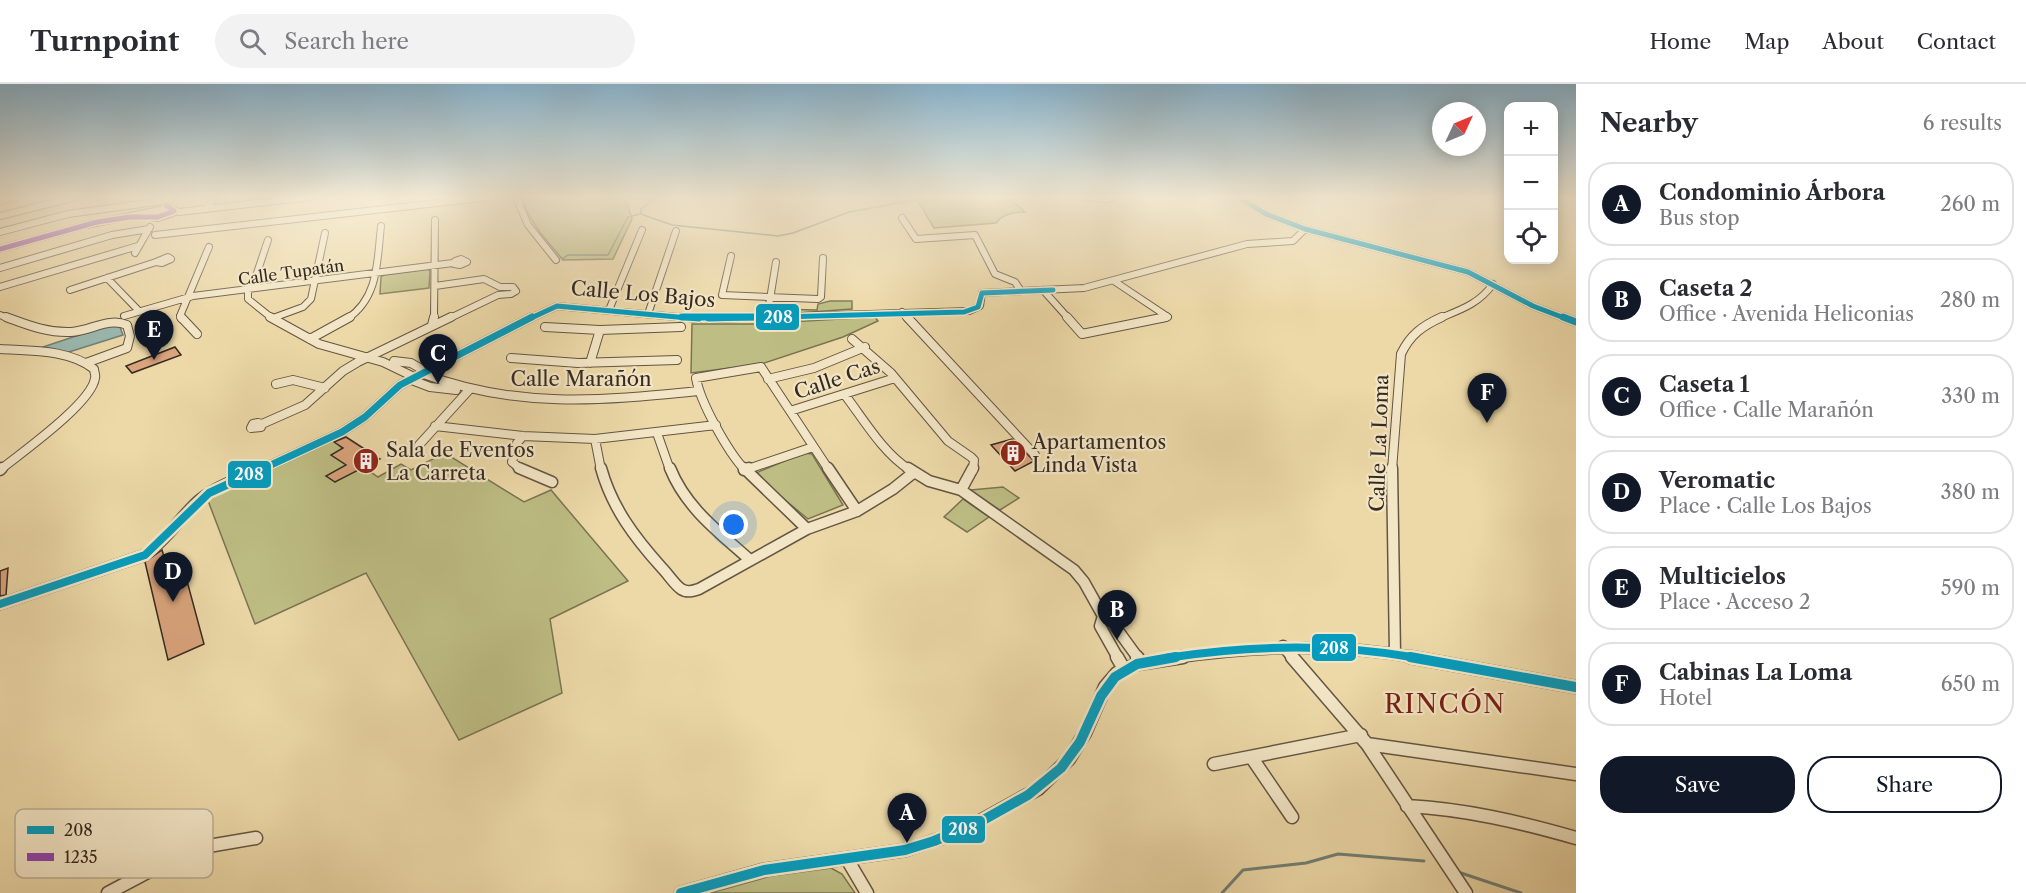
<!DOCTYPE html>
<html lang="en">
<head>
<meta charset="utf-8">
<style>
  body { margin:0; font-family:"Libre Caslon Text",serif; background:#f2f2f3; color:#2b2b33 }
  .controls { position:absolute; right:18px; top:18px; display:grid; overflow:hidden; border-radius:12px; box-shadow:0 3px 15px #0003 }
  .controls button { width:54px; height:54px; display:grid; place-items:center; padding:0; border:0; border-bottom:2px solid #e1e1e2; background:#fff; color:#2b2b33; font:30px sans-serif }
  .compass { position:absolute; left:1432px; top:18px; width:54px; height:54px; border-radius:50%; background:#fff; box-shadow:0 3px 15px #0003; rotate:46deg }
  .you { position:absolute; left:734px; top:441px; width:21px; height:21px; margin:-15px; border:4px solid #fff; border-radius:50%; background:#1a73e8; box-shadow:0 0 0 9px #1a73e833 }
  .badge { display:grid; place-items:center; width:39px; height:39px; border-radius:50%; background:#111827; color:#fff; font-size:20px; font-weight:700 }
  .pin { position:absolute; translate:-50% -50px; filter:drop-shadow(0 2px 3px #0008) }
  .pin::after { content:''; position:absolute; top:32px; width:21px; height:18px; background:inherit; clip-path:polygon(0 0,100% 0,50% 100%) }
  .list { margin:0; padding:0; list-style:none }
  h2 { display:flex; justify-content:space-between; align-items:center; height:78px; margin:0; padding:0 24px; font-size:26px }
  h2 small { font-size:20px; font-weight:400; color:#7c7c81 }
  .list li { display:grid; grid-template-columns:39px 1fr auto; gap:18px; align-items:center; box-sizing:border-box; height:84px; margin:0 12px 12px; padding:0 12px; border:2px solid #e1e1e2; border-radius:24px }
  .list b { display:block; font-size:22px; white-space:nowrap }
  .list p { margin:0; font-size:20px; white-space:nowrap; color:#7c7c81 }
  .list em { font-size:20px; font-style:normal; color:#7c7c81 }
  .actions { display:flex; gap:12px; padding:18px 24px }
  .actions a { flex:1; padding:14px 0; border:2px solid #111827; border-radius:24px; text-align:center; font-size:21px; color:#111827 }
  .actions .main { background:#111827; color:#fff }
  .icon { flex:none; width:33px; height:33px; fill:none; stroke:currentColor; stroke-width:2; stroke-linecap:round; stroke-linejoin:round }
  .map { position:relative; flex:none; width:1576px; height:809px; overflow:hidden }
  header { display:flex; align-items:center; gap:36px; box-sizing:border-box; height:84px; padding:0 30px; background:#fff; border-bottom:2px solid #e1e1e2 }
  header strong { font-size:28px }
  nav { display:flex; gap:33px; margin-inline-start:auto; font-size:21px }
  .search { width:420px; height:54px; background:#f2f2f3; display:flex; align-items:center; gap:15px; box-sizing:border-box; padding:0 21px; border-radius:33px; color:#7c7c81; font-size:22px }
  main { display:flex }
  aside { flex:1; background:#fff }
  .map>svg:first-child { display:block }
  .green { fill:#bebe84; stroke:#7a7453; stroke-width:1.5 }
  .water { fill:#9bb9b0; stroke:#728077; stroke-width:1.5 }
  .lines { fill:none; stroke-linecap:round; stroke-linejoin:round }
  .stream-far1 { stroke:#728077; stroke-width:1.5 }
  .stream { stroke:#728077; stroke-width:3 }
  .building { fill:#daa47d; stroke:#352a22; stroke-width:1.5 }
  .minor-far3-casing { stroke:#635644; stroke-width:8 }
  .minor-far2-casing { stroke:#635644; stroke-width:10 }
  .minor-far1-casing { stroke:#635644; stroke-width:13 }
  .minor-casing { stroke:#635644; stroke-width:15 }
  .minor-far3 { stroke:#f3e6c6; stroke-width:6 }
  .minor-far2 { stroke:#f3e6c6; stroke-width:8 }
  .minor-far1 { stroke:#f3e6c6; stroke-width:10 }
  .minor { stroke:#f3e6c6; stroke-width:12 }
  .bus-1-far3-casing { stroke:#f3e6c6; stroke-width:8 }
  .bus-1-far2-casing { stroke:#f3e6c6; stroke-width:10 }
  .bus-1-far1-casing { stroke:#f3e6c6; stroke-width:13 }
  .bus-1-casing { stroke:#f3e6c6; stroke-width:15 }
  .bus-2-casing { stroke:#f3e6c6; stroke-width:8 }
  .bus-1-far3 { stroke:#059cbd; stroke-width:5 }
  .bus-1-far2 { stroke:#059cbd; stroke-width:7 }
  .bus-1-far1 { stroke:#059cbd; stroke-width:8 }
  .bus-1 { stroke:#059cbd; stroke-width:10 }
  .bus-2 { stroke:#8e44ad; stroke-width:5 }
  .labels { text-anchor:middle; stroke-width:4.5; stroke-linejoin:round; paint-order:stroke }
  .far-street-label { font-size:16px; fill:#352a22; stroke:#f3e6c6 }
  .street-label { font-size:20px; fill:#352a22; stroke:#f3e6c6 }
  .poi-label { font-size:20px; fill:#352a22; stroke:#f3e6c6; text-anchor:start }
  .near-neighbourhood-label { font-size:26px; letter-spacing:1.5px; fill:#7a1f14; stroke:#f3e6c6 }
  .key { fill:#f3e6c6; stroke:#baae95; stroke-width:1.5 }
  .key-label { font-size:16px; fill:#352a22 }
  .line-badge { stroke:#f3e6c6; stroke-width:2 }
  .badge-label { font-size:16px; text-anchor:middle; font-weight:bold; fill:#fff }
</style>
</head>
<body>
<header>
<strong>Turnpoint</strong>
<div class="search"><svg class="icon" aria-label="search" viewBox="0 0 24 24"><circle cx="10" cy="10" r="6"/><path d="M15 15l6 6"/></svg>Search here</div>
<nav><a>Home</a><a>Map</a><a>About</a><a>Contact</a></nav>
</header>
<main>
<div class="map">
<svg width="1576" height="809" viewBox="0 0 1576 809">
  <rect width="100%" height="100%" fill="#edd9a8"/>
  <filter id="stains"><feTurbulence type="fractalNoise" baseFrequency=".00333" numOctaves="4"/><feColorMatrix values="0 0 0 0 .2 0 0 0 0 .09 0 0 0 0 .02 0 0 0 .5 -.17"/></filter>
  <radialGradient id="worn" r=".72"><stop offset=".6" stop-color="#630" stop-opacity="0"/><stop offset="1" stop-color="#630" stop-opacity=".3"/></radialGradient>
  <!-- green -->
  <path class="green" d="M 521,113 L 620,113 L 627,119 L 632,135 L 613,175 L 563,176 C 547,157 529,138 521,113 Z
    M 940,113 L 1008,113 L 1025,128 C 1015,128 1002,130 996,139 L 934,144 L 919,119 Z
    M 427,185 L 430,187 L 429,204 L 380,210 L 381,193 L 384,191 Z
    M 830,217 L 852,217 L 852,225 L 785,230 L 777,225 L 817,226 L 818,220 Z
    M 875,233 L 878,237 L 843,253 L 761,280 L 691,289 L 692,240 L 754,240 Z
    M 341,351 L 345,352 L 335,358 L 359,379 L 327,392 L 335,398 L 362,382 L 378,393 L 401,380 L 411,386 L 445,369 L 524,418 L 551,406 L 628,497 L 550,535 L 562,609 L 459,656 L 366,489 L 255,540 L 207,414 Z
    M 804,369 L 812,370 L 843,421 L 808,435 L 757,393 L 758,388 Z
    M 1003,403 L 1019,414 L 1000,426 L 970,406 Z
    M 963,415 L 989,433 L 967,448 L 944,433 Z
    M 831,784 L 842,790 L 855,809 L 710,809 L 771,792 Z"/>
  <!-- water -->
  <path class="water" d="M 118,238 L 123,251 L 69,268 L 37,265 Z"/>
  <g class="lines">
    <!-- stream-far1 -->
    <path class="stream-far1" d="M 657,113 L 641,125 L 641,130 L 672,141 L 778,152 L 793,149 L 849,128 L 933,113
      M 1056,113 L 1107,119 L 1124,113
      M 1326,113 L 1359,113
      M 562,175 L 568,171 L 608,171 L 628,133 L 640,130"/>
    <!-- stream -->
    <path class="stream" d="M 1461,789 L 1521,809
      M 1222,809 L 1243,786 L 1306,779 L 1338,770 L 1424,777"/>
  </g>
  <!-- building -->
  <path class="building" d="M 175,263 L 181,271 L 132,289 L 126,282 Z
    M 346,353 L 380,375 L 335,398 L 326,392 L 346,381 L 331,371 L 343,364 L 334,358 Z
    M 1012,355 L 1034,377 L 1015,387 L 991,361 Z
    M 162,466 L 165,476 L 180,471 L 204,560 L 168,576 L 145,478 Z
    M 8,484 L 6,511 L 0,512 L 0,487 Z"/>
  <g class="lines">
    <!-- minor-far3 casing -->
    <g class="minor-far3-casing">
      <path id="minor-far3" d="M 516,113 L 528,141 L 556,176
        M 1238,113 L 1266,130 L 1305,145 L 1468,188 L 1533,222 L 1567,235
        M 0,117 L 15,113
        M 207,125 L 214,113
        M 174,126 L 179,128 L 311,113
        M 0,132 L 76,113
        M 142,132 L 158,134 L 173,129 L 174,126 L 170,124
        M 902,134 L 916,155 L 975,151 L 995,190 L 1015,198 L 1021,207
        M 0,148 L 68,130 L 170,116
        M 155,151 L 490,113
        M 268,156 L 253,201 L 248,205 L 248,215 L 273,235
        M 0,165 L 86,141 L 170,124
        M 135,169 L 150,143
        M 731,172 L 722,211 L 818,215 L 821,213 L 823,174
        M 168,173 L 171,175 L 162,179 L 156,178 Z
        M 461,175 L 467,178 L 460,181 L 454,180 L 455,177 Z
        M 0,184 L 112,151 L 149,145
        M 107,194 L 139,227
        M 1114,197 L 1168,233 L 1159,235
        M 435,202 L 484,195 L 500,203 L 513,203 L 516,207
        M 0,203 L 138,162
        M 70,206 L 156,178
        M 1043,206 L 1069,235
        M 609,226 L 642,146
        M 902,228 L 908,235
        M 648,230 L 676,147
        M 0,231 L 10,235
        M 124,232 L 193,212 L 453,179
        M 273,234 L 303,223 L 311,215 L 325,149
        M 767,234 L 776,178
        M 181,235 L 180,232 L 209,163
        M 347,235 C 379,214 377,177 381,142
        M 434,235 L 435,136
        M 448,235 L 498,211 L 511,210 L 516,207
        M 529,235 L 557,222 L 699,235
        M 708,235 L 969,227 L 980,222 L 982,209 L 1084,204 L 1247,160 L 1293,157 L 1305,145
        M 1438,235 C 1460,226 1479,220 1493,200"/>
    </g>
    <!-- minor-far2 casing -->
    <g class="minor-far2-casing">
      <path id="minor-far2" d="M 6,233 C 28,241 47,249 71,248 C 91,247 108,233 127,241 L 130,252 L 127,264 L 86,279
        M 181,233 L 197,250
        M 270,233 L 319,260 L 383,278 L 414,293
        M 682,233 L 758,233
        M 907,233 L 1035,371
        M 1067,233 L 1082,250 L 1166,233
        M 1563,233 L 1576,238
        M 432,241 L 434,233
        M 545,243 L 600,246 L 681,243
        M 310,255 L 350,233
        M 852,255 L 891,289 L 948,357 L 971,373 L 974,376 L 973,386
        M 0,265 C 30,267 69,265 94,285 C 94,288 96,291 95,294 C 92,319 21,369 0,386
        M 511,274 L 578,279 L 677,276
        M 394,277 L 411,279 L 425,287
        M 590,279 L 600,246
        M 421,289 C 515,325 600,317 698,307
        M 409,295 L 430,303 L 456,306
        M 768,295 L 814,284 L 865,263
        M 276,300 L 293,296 L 325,304
        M 845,311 C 864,336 883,369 910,386
        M 790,327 L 895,294
        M 258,339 L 262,340 L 261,343 L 251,344 L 253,340 Z
        M 262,340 L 305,321 L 343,287 L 358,278 L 451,233
        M 435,342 L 523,352 L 595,355 L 716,341
        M 657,349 L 670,386
        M 595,355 L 601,386
        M 419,361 L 469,306
        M 260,386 L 342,348 L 365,333 L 400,301 L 532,233
        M 522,386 L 512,378 L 517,359 L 523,352
        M 745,386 L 813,363
        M 745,386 C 728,368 700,318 696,294 L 761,283 L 829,386
        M 1392,386 L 1401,270 C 1410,251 1422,242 1442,233"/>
    </g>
    <!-- minor-far1 casing -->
    <g class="minor-far1-casing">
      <path id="minor-far1" d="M 519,384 L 552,398
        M 601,384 C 612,424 635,454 662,484 C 668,490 674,500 681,505 C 687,509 693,507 699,505 L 807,445 L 857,427 L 893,405 L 913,389
        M 670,384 C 686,424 719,448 750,476
        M 744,384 L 807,445
        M 828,384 L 857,427
        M 908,384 L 929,397 L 961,406 L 1074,486 L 1084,498 L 1103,532 L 1114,541 L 1138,574
        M 1392,384 L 1395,570
        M 0,386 L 2,384
        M 744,386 L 749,384
        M 961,406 L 973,384
        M 0,520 L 145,471 C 167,455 176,439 194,421 C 212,403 240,395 263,384
        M 1103,532 L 1100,542 L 1118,574
        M 1283,562 L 1293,574
        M 1172,574 C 1255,562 1335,559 1418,574"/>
    </g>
    <!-- minor casing -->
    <g class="minor-casing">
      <path id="minor" d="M 1117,573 L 1124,585
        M 1137,573 L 1141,579
        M 1292,573 L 1367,660 L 1466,809
        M 1410,573 L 1576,603
        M 1367,660 L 1576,690
        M 1252,674 L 1292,733
        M 1214,680 L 1361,651
        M 1407,722 C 1465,725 1520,738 1576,754
        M 847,775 L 867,809
        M 108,809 L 191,765 L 256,754
        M 681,809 L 763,786 L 906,766 L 942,754 L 982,736 L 1038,705 L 1069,675 L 1085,649 L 1105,603 L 1117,589 L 1137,580 L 1183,573"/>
    </g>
    <!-- minor-far3 -->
    <use href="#minor-far3" class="minor-far3"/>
    <!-- minor-far2 -->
    <use href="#minor-far2" class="minor-far2"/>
    <!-- minor-far1 -->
    <use href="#minor-far1" class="minor-far1"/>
    <!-- minor -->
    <use href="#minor" class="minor"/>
    <!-- bus-1-far3 casing -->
    <g class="bus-1-far3-casing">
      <path id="bus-1-far3" d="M 1238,113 L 1266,130 L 1305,145 L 1468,188 L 1533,222 L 1567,235
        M 529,235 L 557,222 L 699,235
        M 708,235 L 964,228 L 978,223 L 982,209 L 1053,206"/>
    </g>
    <!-- bus-1-far2 casing -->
    <g class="bus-1-far2-casing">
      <path id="bus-1-far2" d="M 682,233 L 765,233
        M 1563,233 L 1576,238
        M 260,386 L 342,348 L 365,333 L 400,301 L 532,233"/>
    </g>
    <!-- bus-1-far1 casing -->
    <g class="bus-1-far1-casing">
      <path id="bus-1-far1" d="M 0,520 L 145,471 L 209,409 L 263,384
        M 1166,574 C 1250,561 1334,559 1418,574"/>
    </g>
    <!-- bus-1 casing -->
    <g class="bus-1-casing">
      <path id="bus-1" d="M 1410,573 L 1576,603
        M 681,809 L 764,786 L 905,766 L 934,757 L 978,739 L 1028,711 L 1061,684 L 1080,658 L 1101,612 L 1115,593 L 1137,580 L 1176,573"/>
    </g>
    <!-- bus-2 casing -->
    <g class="bus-2-casing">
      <path id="bus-2" d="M 0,165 L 97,138 L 130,133 L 158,133 L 174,127 L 166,121"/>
    </g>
    <!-- bus-1-far3 -->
    <use href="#bus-1-far3" class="bus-1-far3"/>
    <!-- bus-1-far2 -->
    <use href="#bus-1-far2" class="bus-1-far2"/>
    <!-- bus-1-far1 -->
    <use href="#bus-1-far1" class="bus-1-far1"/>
    <!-- bus-1 -->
    <use href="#bus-1" class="bus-1"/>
    <!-- bus-2 -->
    <use href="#bus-2" class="bus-2"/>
  </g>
  <!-- sky -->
  <linearGradient id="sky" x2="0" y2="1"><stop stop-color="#89b6d2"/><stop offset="0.5" stop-color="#f7eed8"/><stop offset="1" stop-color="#f7eed8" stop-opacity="0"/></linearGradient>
  <rect width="1576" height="227" fill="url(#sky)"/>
  <!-- icons -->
  <defs>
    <g id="building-disc" transform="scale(1.35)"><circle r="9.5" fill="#8f2418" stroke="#f3e6c6"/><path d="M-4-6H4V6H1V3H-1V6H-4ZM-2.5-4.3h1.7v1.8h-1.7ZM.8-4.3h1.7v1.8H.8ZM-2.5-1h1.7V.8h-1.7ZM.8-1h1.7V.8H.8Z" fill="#fff"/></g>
  </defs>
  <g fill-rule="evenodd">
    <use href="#building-disc" x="1013" y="369"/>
    <use href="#building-disc" x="366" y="377"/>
  </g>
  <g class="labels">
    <!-- far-street labels -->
    <g class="far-street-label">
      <text transform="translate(291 188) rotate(-8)" y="6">Calle Tupatán</text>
    </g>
    <!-- street labels -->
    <g class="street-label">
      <text transform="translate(643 210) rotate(5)" y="7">Calle Los Bajos</text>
      <text x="581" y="302">Calle Marañón</text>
      <text transform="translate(837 295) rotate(-18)" y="7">Calle Cas</text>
      <text transform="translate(1379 359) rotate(-88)" y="7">Calle La Loma</text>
    </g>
    <!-- poi labels -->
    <g class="poi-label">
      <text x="1032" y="365">Apartamentos<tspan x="1032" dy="23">Linda Vista</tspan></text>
      <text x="386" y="373">Sala de Eventos<tspan x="386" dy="23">La Carreta</tspan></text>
    </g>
    <!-- near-neighbourhood labels -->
    <g class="near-neighbourhood-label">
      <text x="1445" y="629">RINCÓN</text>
    </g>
  </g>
  <!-- legend -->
  <rect x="15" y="725" width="198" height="69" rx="9" class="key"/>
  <rect x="27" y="742" width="27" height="8" fill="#059cbd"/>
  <rect x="27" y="769" width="27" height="8" fill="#8e44ad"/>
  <g class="key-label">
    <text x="64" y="752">208</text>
    <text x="64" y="779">1235</text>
  </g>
  <g class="line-badge">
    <rect x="755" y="219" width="45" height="28" rx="6" fill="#059cbd"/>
    <rect x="227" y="376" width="45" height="29" rx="6" fill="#059cbd"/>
    <rect x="1311" y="549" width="46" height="29" rx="6" fill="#059cbd"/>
    <rect x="941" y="731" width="45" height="29" rx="6" fill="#059cbd"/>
  </g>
  <g class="badge-label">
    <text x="778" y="239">208</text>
    <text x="249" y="396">208</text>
    <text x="1334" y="570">208</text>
    <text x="963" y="751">208</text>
  </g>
  <rect width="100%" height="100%" filter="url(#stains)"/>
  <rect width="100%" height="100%" fill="url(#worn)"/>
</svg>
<div class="controls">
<button>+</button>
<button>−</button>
<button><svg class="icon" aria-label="locate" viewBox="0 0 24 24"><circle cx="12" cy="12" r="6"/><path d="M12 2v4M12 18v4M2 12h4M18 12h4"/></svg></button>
</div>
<svg class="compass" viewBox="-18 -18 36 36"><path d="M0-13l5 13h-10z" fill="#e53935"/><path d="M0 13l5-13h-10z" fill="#7c7c81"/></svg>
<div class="you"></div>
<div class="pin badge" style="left:907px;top:759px">A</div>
<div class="pin badge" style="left:1117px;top:556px">B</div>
<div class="pin badge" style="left:438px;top:300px">C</div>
<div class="pin badge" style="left:173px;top:518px">D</div>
<div class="pin badge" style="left:154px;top:276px">E</div>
<div class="pin badge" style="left:1487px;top:339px">F</div>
</div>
<aside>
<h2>Nearby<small>6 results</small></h2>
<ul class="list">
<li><span class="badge">A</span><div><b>Condominio Árbora</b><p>Bus stop</p></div><em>260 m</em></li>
<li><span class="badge">B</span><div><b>Caseta 2</b><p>Office · Avenida Heliconias</p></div><em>280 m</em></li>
<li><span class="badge">C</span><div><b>Caseta 1</b><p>Office · Calle Marañón</p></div><em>330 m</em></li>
<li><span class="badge">D</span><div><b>Veromatic</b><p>Place · Calle Los Bajos</p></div><em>380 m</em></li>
<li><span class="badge">E</span><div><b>Multicielos</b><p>Place · Acceso 2</p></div><em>590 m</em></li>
<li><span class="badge">F</span><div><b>Cabinas La Loma</b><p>Hotel</p></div><em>650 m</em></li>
</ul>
<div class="actions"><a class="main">Save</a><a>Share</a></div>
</aside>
</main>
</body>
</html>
